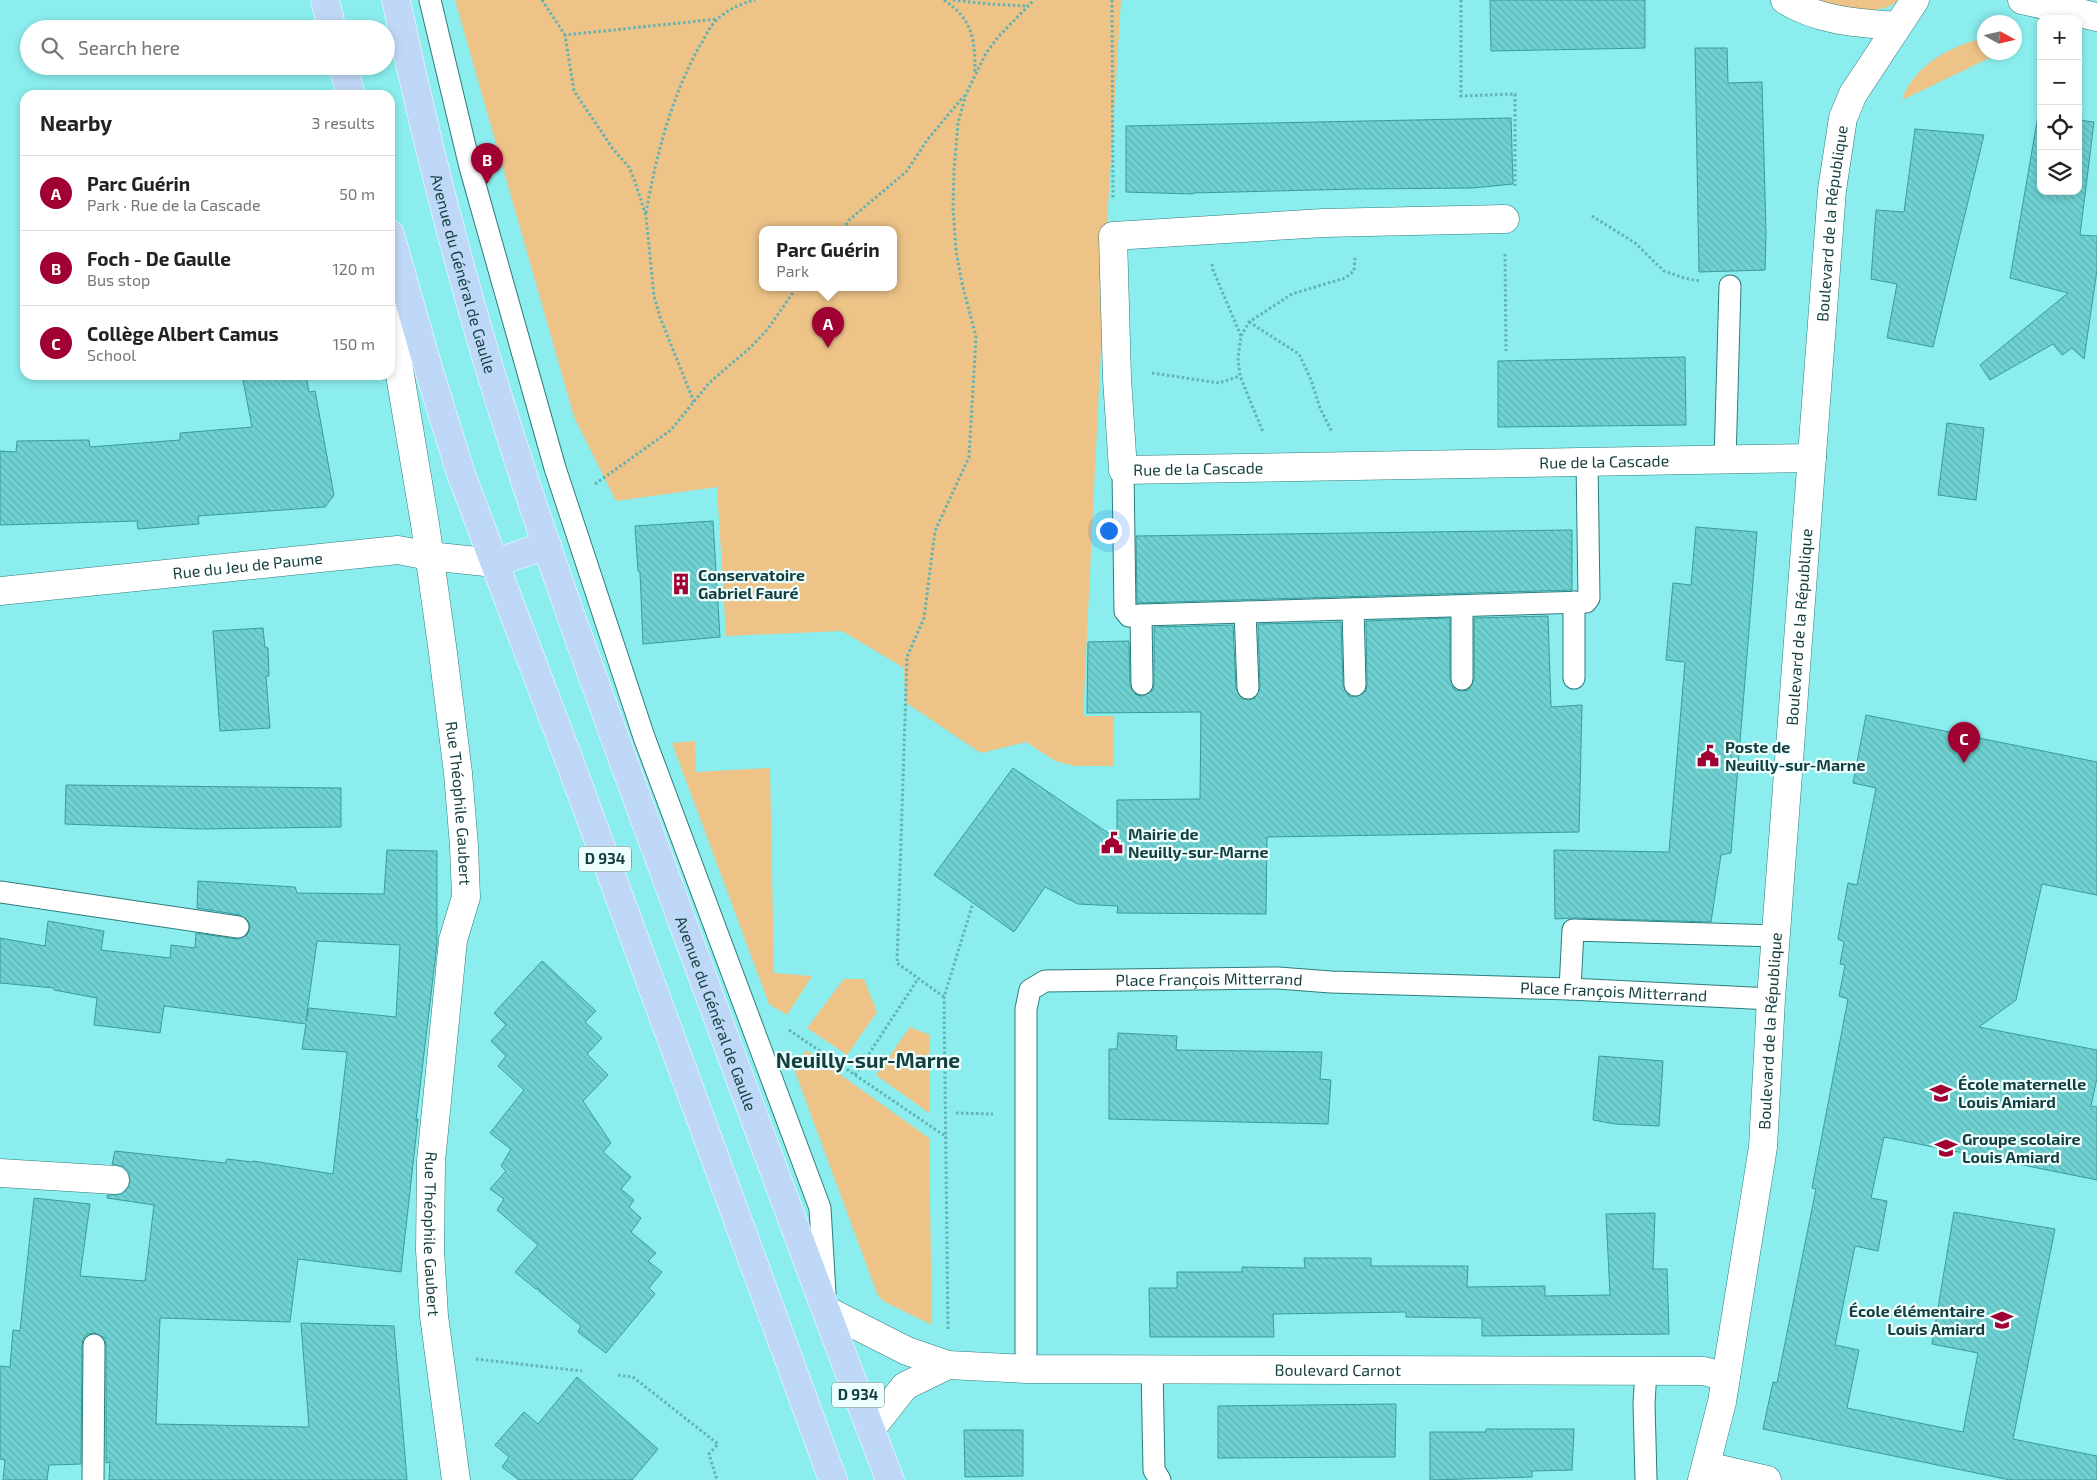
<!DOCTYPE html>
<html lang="en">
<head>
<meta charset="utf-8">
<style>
  body { margin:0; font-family:"Exo 2",sans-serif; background:#f2f2f2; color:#222 }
  .controls { position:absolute; right:15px; top:15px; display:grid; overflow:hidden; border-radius:10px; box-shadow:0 2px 8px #0003 }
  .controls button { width:45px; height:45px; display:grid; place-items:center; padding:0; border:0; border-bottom:1px solid #e0e0e0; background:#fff; color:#222; font:25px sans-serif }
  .compass { position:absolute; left:1977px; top:15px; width:45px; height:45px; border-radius:50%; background:#fff; box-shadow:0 2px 8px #0003; rotate:98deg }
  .you { position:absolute; left:1108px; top:530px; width:18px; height:18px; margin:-12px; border:4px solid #fff; border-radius:50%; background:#1a73e8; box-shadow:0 0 0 8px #1a73e833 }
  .badge { display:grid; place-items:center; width:32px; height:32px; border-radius:50%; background:#a10032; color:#fff; font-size:16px; font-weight:700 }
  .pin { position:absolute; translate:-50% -41px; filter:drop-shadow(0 1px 2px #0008) }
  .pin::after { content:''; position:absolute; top:26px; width:18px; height:15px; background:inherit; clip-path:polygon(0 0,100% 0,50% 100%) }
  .popup { position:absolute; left:759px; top:226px; width:138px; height:65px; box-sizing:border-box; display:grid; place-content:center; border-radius:10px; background:#fff; filter:drop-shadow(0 1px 4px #0005); font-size:16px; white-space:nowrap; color:#767676 }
  .popup b { font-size:19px; color:#222 }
  .popup::after { content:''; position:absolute; left:50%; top:100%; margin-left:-10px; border:10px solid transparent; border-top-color:#fff }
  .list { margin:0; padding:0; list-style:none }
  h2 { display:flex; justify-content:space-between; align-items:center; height:65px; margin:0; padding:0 20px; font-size:21px }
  h2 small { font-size:16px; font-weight:400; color:#767676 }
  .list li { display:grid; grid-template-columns:32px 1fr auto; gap:15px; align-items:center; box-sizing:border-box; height:75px; padding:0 20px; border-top:1px solid #e0e0e0 }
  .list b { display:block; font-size:19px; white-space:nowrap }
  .list p { margin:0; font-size:16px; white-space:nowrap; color:#767676 }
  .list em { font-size:16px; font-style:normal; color:#767676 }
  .icon { flex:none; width:28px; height:28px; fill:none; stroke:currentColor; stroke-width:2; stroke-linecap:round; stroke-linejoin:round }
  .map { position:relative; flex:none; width:2097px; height:1480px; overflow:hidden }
  .search { position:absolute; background:#fff; box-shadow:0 2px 8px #0003; left:20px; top:20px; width:375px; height:55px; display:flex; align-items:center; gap:12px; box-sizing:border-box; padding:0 18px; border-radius:28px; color:#767676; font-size:19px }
  .panel { position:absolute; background:#fff; box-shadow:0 2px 8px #0003; left:20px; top:90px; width:375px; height:290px; border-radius:15px }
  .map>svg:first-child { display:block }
  .green { fill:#edc388; fill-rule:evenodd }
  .building { fill:url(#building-back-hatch); stroke:#369d9d; fill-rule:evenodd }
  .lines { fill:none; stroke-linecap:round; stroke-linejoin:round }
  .service-casing { stroke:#2f7c7c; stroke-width:23 }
  .minor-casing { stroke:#2f7c7c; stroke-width:29 }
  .tertiary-casing { stroke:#2f7c7c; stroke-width:29 }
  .primary-casing { stroke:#fff; stroke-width:29 }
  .path { stroke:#63b3b3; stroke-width:3; stroke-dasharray:2.5 2.5; stroke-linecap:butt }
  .service { stroke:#fff; stroke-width:21 }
  .minor { stroke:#fff; stroke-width:28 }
  .tertiary { stroke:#fff; stroke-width:28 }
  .primary { stroke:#c0d8f8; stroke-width:28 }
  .labels { text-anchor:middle; stroke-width:4.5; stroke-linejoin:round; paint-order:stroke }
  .shield { fill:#edffff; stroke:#567979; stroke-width:1 }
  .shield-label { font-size:15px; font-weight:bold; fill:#153f3f }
  .street-label { font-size:16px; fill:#153f3f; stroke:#edffff }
  .poi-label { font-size:16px; font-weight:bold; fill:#153f3f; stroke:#edffff; text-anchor:start }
  .district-label { font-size:21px; font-weight:bold; fill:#153f3f; stroke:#edffff }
</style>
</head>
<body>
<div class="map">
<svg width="2097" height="1480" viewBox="0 0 2097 1480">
  <defs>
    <pattern id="building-back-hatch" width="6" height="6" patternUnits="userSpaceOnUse" patternTransform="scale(1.25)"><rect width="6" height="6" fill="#6fd1d1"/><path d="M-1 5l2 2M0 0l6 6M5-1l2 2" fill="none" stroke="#5fb4b4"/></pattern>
  </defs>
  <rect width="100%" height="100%" fill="#8beded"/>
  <!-- green -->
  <path class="green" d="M 455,0 L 1121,0 L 1107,224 L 1083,716 L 1114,716 L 1113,766 L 1075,766 L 1055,761 L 1026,742 L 981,753 L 905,702 L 904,668 L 842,631 L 726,636 L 717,487 L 616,501 L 574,417 ZM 763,229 L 893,229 L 893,287 L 763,287 Z
    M 1814,0 L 1898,0 C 1880,19 1837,6 1814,0 Z
    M 1984,38 L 1984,52 L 2000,53 L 1902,100 C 1914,65 1950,46 1984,38 Z
    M 695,741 L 696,772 L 770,768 L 774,973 L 812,976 L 787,1015 L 769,1004 L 672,743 Z
    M 844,979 L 864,979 L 877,1012 L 847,1055 L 807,1028 Z
    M 910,1027 L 930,1035 L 929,1113 L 876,1075 Z
    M 806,1050 L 929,1138 L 932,1325 L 885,1302 L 878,1296 L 794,1069 Z"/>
  <!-- building -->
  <path class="building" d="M 1490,0 L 1645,0 L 1645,48 L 1491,51 Z
    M 1695,48 L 1727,48 L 1728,83 L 1762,82 L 1766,233 L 1765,270 L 1699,272 Z
    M 2038,116 L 2041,116 L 2041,191 L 2078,191 L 2078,120 L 2094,122 L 2080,235 L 2097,236 L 2097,270 L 2084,359 L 2072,348 L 2062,355 L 2053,344 L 1990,380 L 1980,365 L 2068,293 L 2010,278 Z
    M 1511,118 L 1513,184 L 1473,188 L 1356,189 L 1193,193 L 1193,194 L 1126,192 L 1126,126 Z
    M 1915,129 L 1984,135 L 1933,347 L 1887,338 L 1897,284 L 1871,279 L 1876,210 L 1904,212 Z
    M 1685,357 L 1686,425 L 1498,427 L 1498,361 Z
    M 242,375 L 306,375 L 309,392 L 315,391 L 334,495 L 325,507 L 198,516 L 199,524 L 138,529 L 137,521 L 0,525 L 0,451 L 16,452 L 17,441 L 89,440 L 90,447 L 180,440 L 180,433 L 252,427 Z
    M 1947,423 L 1984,428 L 1976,500 L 1938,495 Z
    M 713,521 L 720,637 L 643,644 L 640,572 L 638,571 L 635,526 Z
    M 1696,527 L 1757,532 L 1731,853 L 1721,855 L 1711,922 L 1573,918 L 1555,919 L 1554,850 L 1669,852 L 1685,662 L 1666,660 L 1673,583 L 1691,585 Z
    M 1572,530 L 1572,590 L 1137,603 L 1136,536 Z
    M 1548,616 L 1551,707 L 1582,705 L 1579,832 L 1267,837 L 1266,914 L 1117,913 L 1118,906 L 1078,904 L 1045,887 L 1014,932 L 934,875 L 1013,768 L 1117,839 L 1117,800 L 1200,799 L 1201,712 L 1087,713 L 1088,642 L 1129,641 L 1130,685 L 1136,695 L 1143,696 L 1153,690 L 1154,684 L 1154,627 L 1233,625 L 1236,689 L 1242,699 L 1249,700 L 1255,698 L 1260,688 L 1258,624 L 1341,622 L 1343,686 L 1349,696 L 1356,697 L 1366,691 L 1367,685 L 1366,621 L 1450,618 L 1450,679 L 1455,690 L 1462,691 L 1469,690 L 1474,679 L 1474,618 Z
    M 263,628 L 265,647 L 268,648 L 269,676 L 266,676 L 270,728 L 220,731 L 213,631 Z
    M 1866,715 L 2097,762 L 2097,895 L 2042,884 L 2016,1000 L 1979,1027 L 2097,1050 L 2097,1078 L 2091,1106 L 2097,1107 L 2097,1180 L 1884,1137 L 1871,1198 L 1887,1201 L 1878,1251 L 1855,1246 L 1835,1345 L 1859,1350 L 1847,1408 L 1963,1432 L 1978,1353 L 1932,1344 L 1954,1212 L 2055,1229 L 2013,1439 L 2097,1456 L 2097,1480 L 2010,1480 L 1763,1429 L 1773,1382 L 1777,1383 L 1816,1189 L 1812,1188 L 1848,999 L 1839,996 L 1845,965 L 1840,964 L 1844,942 L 1838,939 L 1848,883 L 1857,885 L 1876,788 L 1853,783 Z
    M 66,785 L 341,788 L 341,827 L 199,829 L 65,824 Z
    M 387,850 L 437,851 L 437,944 L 416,1121 L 418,1119 L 401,1272 L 298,1259 L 290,1322 L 160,1318 L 156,1424 L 309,1427 L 301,1323 L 394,1326 L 407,1480 L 109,1480 L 110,1462 L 106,1463 L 106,1345 L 105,1338 L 95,1333 L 87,1334 L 83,1339 L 82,1345 L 81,1464 L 49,1465 L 47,1480 L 3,1480 L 5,1460 L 0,1459 L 0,1366 L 10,1367 L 13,1330 L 20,1331 L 34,1198 L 90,1204 L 80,1276 L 145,1281 L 154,1205 L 107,1198 L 107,1195 L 122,1194 L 128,1188 L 130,1181 L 129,1173 L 124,1167 L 112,1164 L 115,1151 L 225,1163 L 227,1159 L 252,1162 L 253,1161 L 333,1174 L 347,1052 L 302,1049 L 306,1024 L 164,1006 L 160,1033 L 94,1025 L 97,998 L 54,990 L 54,988 L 0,983 L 0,938 L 45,946 L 48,921 L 104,931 L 101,950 L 170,958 L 171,945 L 195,948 L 196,933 L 237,939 L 247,935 L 250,929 L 249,922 L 240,915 L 197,908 L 198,881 L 295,887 L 297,893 L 384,894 ZM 317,941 L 400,945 L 396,1017 L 309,1008 L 306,1021 Z
    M 542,961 L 596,1011 L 585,1022 L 602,1038 L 587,1054 L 608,1075 L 583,1101 L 611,1143 L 603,1152 L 631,1177 L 621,1189 L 634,1200 L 629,1207 L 641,1218 L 631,1232 L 656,1253 L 648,1261 L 662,1272 L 649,1288 L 655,1294 L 606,1353 L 578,1332 L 581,1326 L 539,1291 L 539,1289 L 536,1289 L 515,1272 L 538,1245 L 497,1210 L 504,1199 L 490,1189 L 506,1171 L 501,1166 L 511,1149 L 490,1133 L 524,1090 L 498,1066 L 506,1056 L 491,1041 L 506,1025 L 494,1013 Z
    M 1118,1033 L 1177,1036 L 1176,1050 L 1322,1052 L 1320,1079 L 1331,1080 L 1328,1124 L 1109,1119 L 1109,1049 L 1117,1049 Z
    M 1599,1056 L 1663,1061 L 1659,1126 L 1615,1124 L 1593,1120 Z
    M 1655,1213 L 1653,1269 L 1667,1269 L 1669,1334 L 1482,1336 L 1482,1318 L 1406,1317 L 1406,1312 L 1273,1314 L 1274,1337 L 1150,1337 L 1149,1288 L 1177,1288 L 1177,1272 L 1242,1272 L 1242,1267 L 1305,1268 L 1304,1258 L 1371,1258 L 1371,1266 L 1468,1266 L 1467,1287 L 1545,1286 L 1545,1296 L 1610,1295 L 1606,1214 Z
    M 577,1377 L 658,1449 L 632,1480 L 519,1480 L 502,1467 L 509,1457 L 495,1445 L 524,1412 L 538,1424 Z
    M 1396,1404 L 1395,1457 L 1218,1458 L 1218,1406 Z
    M 1486,1429 L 1574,1429 L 1572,1470 L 1532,1471 L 1532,1477 L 1430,1480 L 1430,1432 L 1486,1432 Z
    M 964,1430 L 1023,1430 L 1023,1476 L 965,1477 Z"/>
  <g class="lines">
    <!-- service casing -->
    <g class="service-casing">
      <g id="service">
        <path d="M 430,0 L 470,167 L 555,468 L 644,737 L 820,1208 L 825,1293"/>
        <path d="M 1725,460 L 1730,286"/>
        <path d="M 1123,470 L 1125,611 L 1129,616 L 1141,615 L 1586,602 L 1589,598 L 1587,462"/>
        <path d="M 1574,602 L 1574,678"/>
        <path d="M 1462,606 L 1462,679"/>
        <path d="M 1353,609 L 1355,685"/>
        <path d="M 1245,612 L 1248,688"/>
        <path d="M 1141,615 L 1142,684"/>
        <path d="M 0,892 L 238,927"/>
        <path d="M 1570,989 L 1573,930 L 1777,936"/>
        <path d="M 1152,1368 L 1154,1470 L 1160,1480"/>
        <path id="s1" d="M 1026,1369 L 1026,1009 L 1030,990 L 1045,981 L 1278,978 L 1331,982 L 1570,989 L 1771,999"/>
        <path d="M 93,1480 L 94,1345"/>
        <path d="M 1646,1480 L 1644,1403 L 1646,1371"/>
      </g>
    </g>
    <!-- minor casing -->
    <g class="minor-casing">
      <g id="minor">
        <path d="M 1785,0 C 1819,21 1858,23 1897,26"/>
        <path id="s2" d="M 1505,219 L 1323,223 L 1113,236 L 1117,378 L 1123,470 L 1812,458"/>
        <path id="s3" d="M 393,260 L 394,339 L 425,524 L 443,653 L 458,773 L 464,846 L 466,897 L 453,940 L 431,1161 L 430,1250 L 434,1316 L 456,1480"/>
        <path id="s4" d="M 0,591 L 398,550 L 429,556 L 495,563"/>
        <path d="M 0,1173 L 115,1180"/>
        <path id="s5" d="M 826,1310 L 907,1351 L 948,1365 L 1026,1369 L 1704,1371 L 1726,1377"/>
        <path d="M 871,1429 L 905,1386 L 948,1365"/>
        <path d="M 1706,1466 L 1767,1480"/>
        <path id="s6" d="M 1702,1480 L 1722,1402 L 1763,1147 L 1771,999 L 1832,190 L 1843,118 L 1853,94 L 1915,0"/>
      </g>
    </g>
    <!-- tertiary casing -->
    <g class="tertiary-casing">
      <path id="tertiary" d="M 2022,0 L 2097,17"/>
    </g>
    <!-- primary casing -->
    <g class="primary-casing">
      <g id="primary">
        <path d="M 325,0 L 332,29"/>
        <path id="s7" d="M 396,0 C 421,118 450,235 484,350 C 541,543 613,732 682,921 C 751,1108 819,1295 890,1480"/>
        <path d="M 343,66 L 351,95"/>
        <path d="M 390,234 L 428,367 L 461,474 L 571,765 L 833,1480"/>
        <path d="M 495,563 L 547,545"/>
      </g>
    </g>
    <!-- path -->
    <path class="path" d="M 542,0 L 565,35
      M 944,0 C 973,20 975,39 975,72
      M 953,0 L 989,4 L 1027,6
      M 1112,0 L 1113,200
      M 1461,0 L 1461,96 L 1515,94 L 1515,186
      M 646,213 C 656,156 671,98 699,47 C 704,40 707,31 713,24 C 724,11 739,4 755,0
      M 1592,216 L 1635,243 L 1664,271 L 1684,278 L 1700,281
      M 843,229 L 849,220 L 906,172 L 928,139 L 964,96
      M 1505,254 L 1506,351
      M 1212,264 L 1213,270 L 1241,336 L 1238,358 L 1240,376 L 1263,432
      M 1249,322 L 1299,354 L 1311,380 L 1320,408 L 1332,432
      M 1241,336 L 1249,322 L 1292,294 L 1345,278 L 1354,271 L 1355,257
      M 1152,373 L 1219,383 L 1240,376
      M 694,402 L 660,317 L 654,296 L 646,216 L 634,179 L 629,167 L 613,149 L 574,91 L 565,35 L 718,19
      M 595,484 L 671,430 L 709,383 L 751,347 L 767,330 L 797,287
      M 944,997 L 897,963 L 907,657 L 924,618 L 935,531 L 969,457 L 976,337 L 962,283 L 956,251 L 953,208 L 954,170 L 958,123 L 966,94 L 986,53 L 999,36 L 1034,0
      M 789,1030 L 945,1136
      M 855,1075 L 918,979
      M 956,1113 L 993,1114
      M 948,1329 L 944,997 L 973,903
      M 476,1359 L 582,1371
      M 618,1375 L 633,1377 L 718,1444 L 709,1454 L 717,1480"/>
    <!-- service -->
    <use href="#service" class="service"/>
    <!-- minor -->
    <use href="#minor" class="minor"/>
    <!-- tertiary -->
    <use href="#tertiary" class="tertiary"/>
    <!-- primary -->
    <use href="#primary" class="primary"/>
  </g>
  <!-- icons -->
  <defs>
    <g id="building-bare" transform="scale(1.725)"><path d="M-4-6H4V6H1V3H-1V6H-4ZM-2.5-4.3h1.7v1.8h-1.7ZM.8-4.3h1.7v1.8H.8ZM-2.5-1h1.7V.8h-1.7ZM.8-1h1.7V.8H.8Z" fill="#a10032" stroke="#edffff" stroke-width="2.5" paint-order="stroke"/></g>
    <g id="civic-bare" transform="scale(1.725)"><path d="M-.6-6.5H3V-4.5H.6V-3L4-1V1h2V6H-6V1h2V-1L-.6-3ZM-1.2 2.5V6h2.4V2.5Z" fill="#a10032" stroke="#edffff" stroke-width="2.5" paint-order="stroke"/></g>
    <g id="school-bare" transform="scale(1.725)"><path d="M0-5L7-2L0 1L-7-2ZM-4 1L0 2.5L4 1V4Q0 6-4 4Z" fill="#a10032" stroke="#edffff" stroke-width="2.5" paint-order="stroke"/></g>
  </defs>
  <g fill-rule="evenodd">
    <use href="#building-bare" x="681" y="584"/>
    <use href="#civic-bare" x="1708" y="756"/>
    <use href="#civic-bare" x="1112" y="843"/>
    <use href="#school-bare" x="1941" y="1093"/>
    <use href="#school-bare" x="1946" y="1148"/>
    <use href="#school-bare" x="2002" y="1320"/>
  </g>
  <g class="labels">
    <!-- shield labels -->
    <g class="shield">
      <rect x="579" y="846.5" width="52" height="25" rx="4"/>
      <rect x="832" y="1382.5" width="52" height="25" rx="4"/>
    </g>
    <g class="shield-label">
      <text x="605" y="864">D 934</text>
      <text x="858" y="1400">D 934</text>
    </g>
    <!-- street labels -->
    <g class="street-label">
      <text dy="6" stroke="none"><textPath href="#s6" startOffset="1265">Boulevard de la République</textPath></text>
      <text dy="6" stroke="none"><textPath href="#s7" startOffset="282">Avenue du Général de Gaulle</textPath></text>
      <text dy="6" stroke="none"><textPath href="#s2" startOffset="1108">Rue de la Cascade</textPath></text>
      <text dy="6" stroke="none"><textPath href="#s2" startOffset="702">Rue de la Cascade</textPath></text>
      <text dy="6" stroke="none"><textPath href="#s4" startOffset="249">Rue du Jeu de Paume</textPath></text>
      <text dy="6" stroke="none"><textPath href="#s6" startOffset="860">Boulevard de la République</textPath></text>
      <text dy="6" stroke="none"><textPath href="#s3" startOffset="548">Rue Théophile Gaubert</textPath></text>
      <text dy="6" stroke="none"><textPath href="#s1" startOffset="561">Place François Mitterrand</textPath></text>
      <text dy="6" stroke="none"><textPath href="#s1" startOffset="966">Place François Mitterrand</textPath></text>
      <text dy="6" stroke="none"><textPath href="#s7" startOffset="1064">Avenue du Général de Gaulle</textPath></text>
      <text dy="6" stroke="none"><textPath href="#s6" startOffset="455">Boulevard de la République</textPath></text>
      <text dy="6" stroke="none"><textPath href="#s3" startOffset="982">Rue Théophile Gaubert</textPath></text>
      <text dy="6" stroke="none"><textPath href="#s5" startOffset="524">Boulevard Carnot</textPath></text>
    </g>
    <!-- poi labels -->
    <g class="poi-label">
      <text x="698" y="581">Conservatoire<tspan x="698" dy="18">Gabriel Fauré</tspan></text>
      <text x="1725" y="753">Poste de<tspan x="1725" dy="18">Neuilly-sur-Marne</tspan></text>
      <text x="1128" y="840">Mairie de<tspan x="1128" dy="18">Neuilly-sur-Marne</tspan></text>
      <text x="1958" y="1090">École maternelle<tspan x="1958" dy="18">Louis Amiard</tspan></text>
      <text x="1962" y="1145">Groupe scolaire<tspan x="1962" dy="18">Louis Amiard</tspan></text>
      <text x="1985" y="1317" text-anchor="end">École élémentaire<tspan x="1985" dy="18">Louis Amiard</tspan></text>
    </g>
    <!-- district labels -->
    <g class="district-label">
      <text x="868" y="1068">Neuilly-sur-Marne</text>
    </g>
  </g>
</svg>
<div class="controls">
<button>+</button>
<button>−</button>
<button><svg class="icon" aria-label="locate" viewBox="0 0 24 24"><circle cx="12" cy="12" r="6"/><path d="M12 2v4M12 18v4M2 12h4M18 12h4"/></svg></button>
<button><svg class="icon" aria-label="layers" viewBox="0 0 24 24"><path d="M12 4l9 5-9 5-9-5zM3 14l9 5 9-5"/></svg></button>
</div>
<svg class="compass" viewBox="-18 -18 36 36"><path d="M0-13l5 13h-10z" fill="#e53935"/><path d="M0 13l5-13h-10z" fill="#767676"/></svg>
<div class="you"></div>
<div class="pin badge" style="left:828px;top:348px">A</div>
<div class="popup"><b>Parc Guérin</b>Park</div>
<div class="pin badge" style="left:487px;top:184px">B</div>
<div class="pin badge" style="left:1964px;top:763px">C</div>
<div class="search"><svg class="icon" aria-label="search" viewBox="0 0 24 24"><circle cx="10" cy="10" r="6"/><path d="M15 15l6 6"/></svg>Search here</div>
<section class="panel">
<h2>Nearby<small>3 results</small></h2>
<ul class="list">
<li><span class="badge">A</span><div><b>Parc Guérin</b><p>Park · Rue de la Cascade</p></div><em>50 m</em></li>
<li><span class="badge">B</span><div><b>Foch - De Gaulle</b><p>Bus stop</p></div><em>120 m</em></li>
<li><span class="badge">C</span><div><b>Collège Albert Camus</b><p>School</p></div><em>150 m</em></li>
</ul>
</section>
</div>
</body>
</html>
